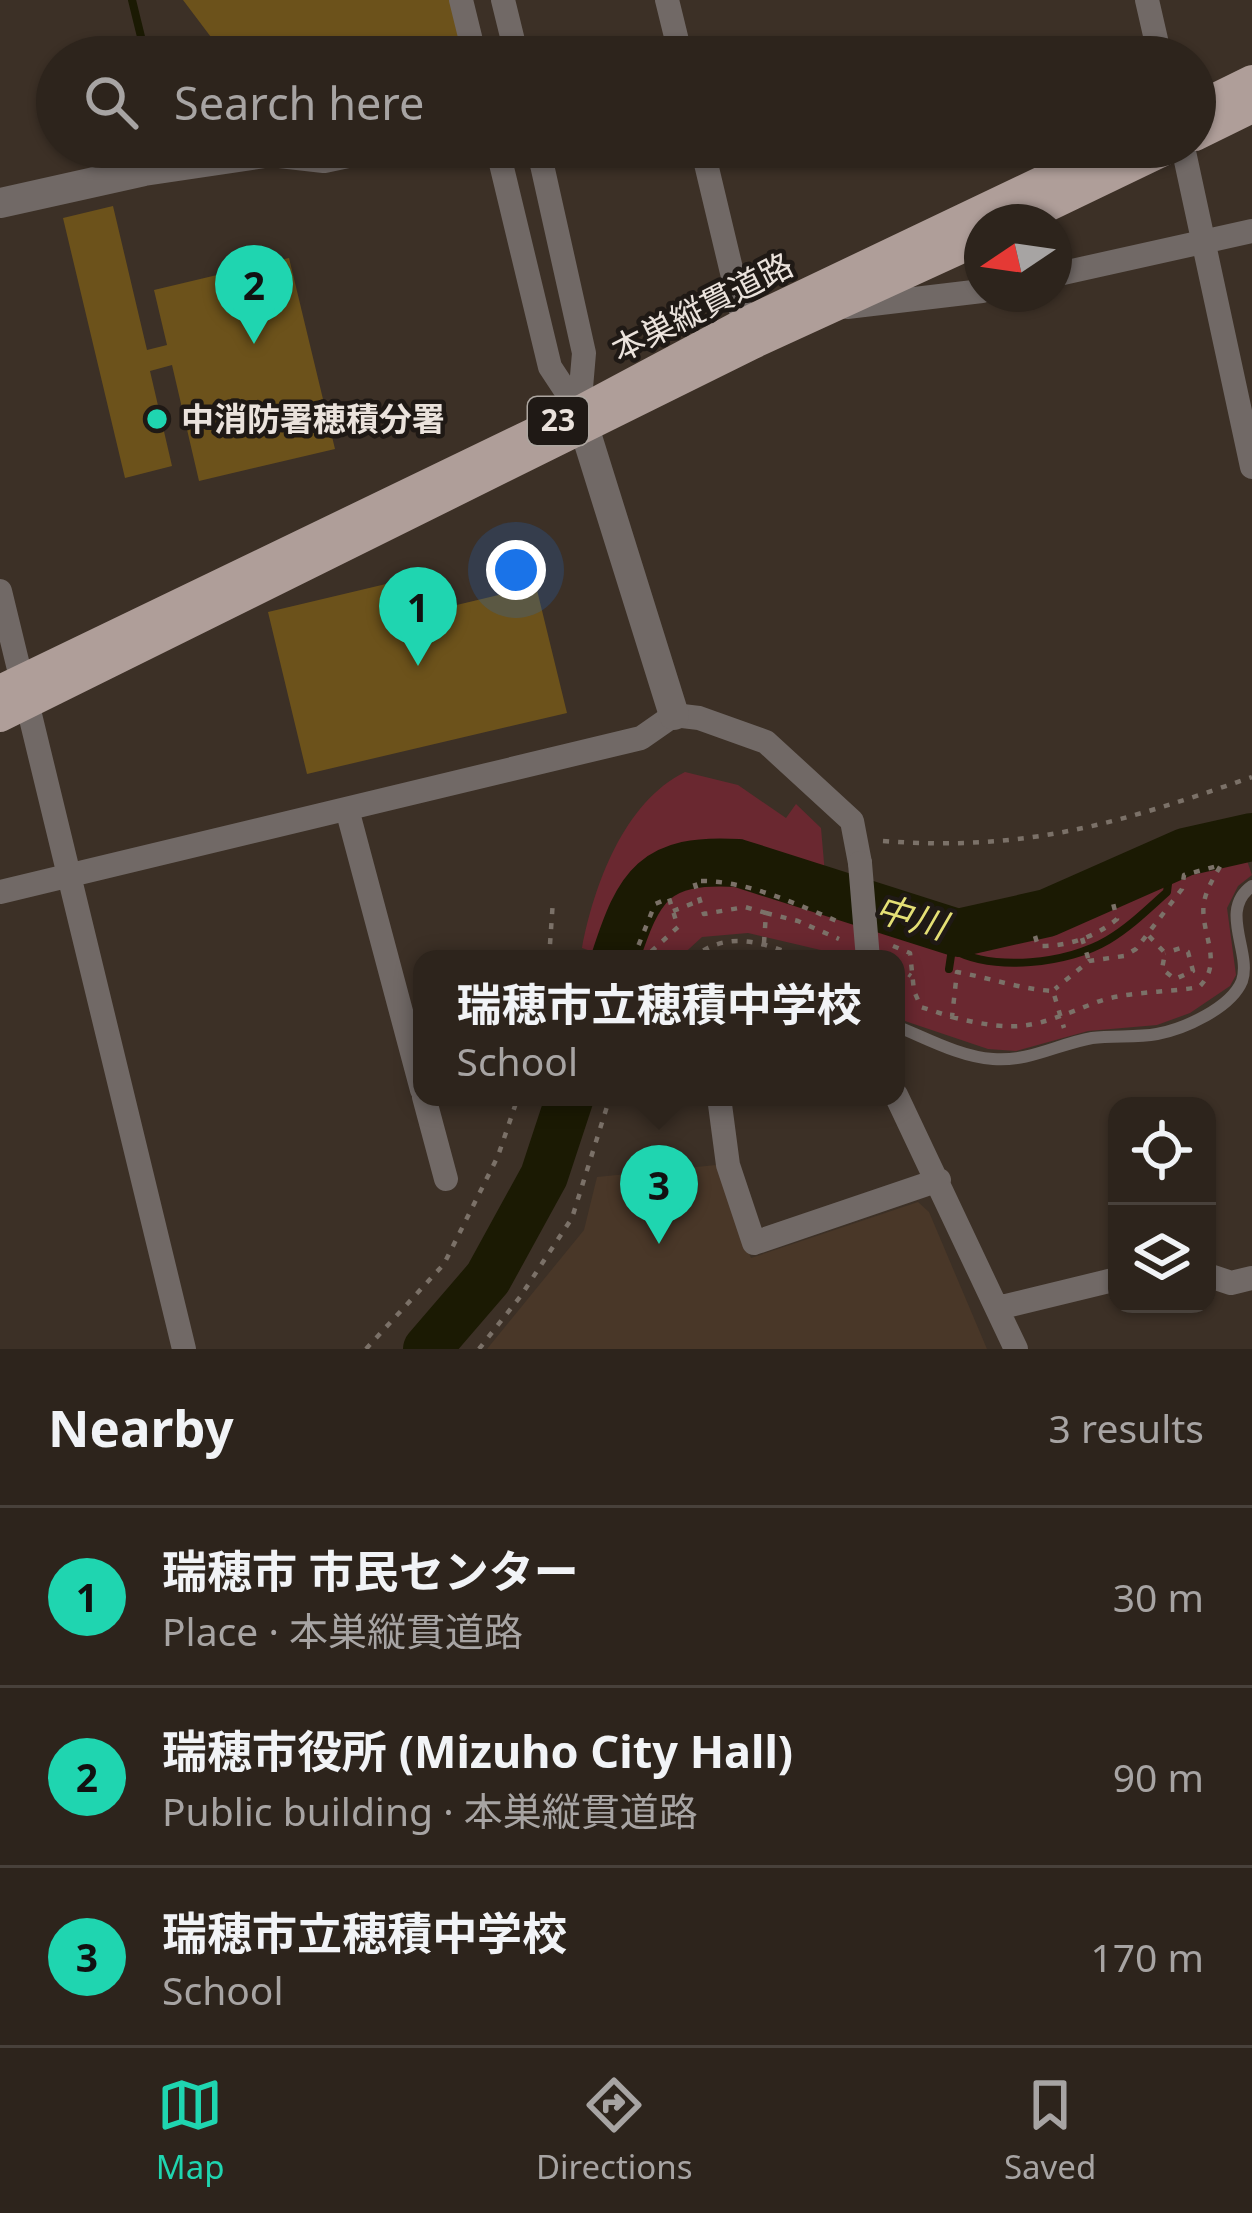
<!DOCTYPE html>
<html lang="en">
<head>
<meta charset="utf-8">
<style>
  body { margin:0; font-family:"Noto Sans","Noto Sans JP",sans-serif; background:#393029; color:#f1f3f6 }
  .controls { position:absolute; right:36px; bottom:36px; display:grid; overflow:hidden; border-radius:24px; box-shadow:0 3px 9px #0004 }
  .controls button { width:108px; height:108px; display:grid; place-items:center; padding:0; border:0; border-bottom:3px solid #48413b; background:#2d241c; color:#f1f3f6; font:60px sans-serif }
  .compass { position:absolute; left:964px; top:204px; width:108px; height:108px; border-radius:50%; background:#2d241c; box-shadow:0 3px 9px #0004; rotate:257deg }
  .you { position:absolute; left:516px; top:570px; width:42px; height:42px; margin:-30px; border:9px solid #fff; border-radius:50%; background:#1a73e8; box-shadow:0 0 0 18px #1a73e833 }
  .badge { display:grid; place-items:center; width:78px; height:78px; border-radius:50%; background:#1fd5b0; color:#111; font-size:39px; font-weight:700 }
  .pin { position:absolute; translate:-50% -99px; filter:drop-shadow(0 3px 6px #0008) }
  .pin::after { content:''; position:absolute; top:63px; width:42px; height:36px; background:inherit; clip-path:polygon(0 0,100% 0,50% 100%) }
  .popup { position:absolute; left:413px; top:950px; width:492px; height:156px; box-sizing:border-box; display:grid; place-content:center; border-radius:24px; background:#2d241c; filter:drop-shadow(0 3px 9px #0005); font-size:39px; white-space:nowrap; color:#a7a4a3 }
  .popup b { font-size:45px; color:#f1f3f6 }
  .popup::after { content:''; position:absolute; left:50%; top:100%; margin-left:-24px; border:24px solid transparent; border-top-color:#2d241c }
  .list { margin:0; padding:0; list-style:none }
  h2 { display:flex; justify-content:space-between; align-items:center; height:156px; margin:0; padding:0 48px; font-size:51px }
  h2 small { font-size:39px; font-weight:400; color:#a7a4a3 }
  .list li { display:grid; grid-template-columns:78px 1fr auto; gap:36px; align-items:center; box-sizing:border-box; height:180px; padding:0 48px; border-top:3px solid #48413b }
  .list b { display:block; font-size:45px; white-space:nowrap }
  .list p { margin:0; font-size:39px; white-space:nowrap; color:#a7a4a3 }
  .list em { font-size:39px; font-style:normal; color:#a7a4a3 }
  .icon { flex:none; width:66px; height:66px; fill:none; stroke:currentColor; stroke-width:2; stroke-linecap:round; stroke-linejoin:round }
  .map { position:relative; flex:none; width:1252px; height:1349px; overflow:hidden }
  .search { position:absolute; background:#2d241c; box-shadow:0 3px 9px #0004; left:36px; right:36px; top:36px; height:132px; display:flex; align-items:center; gap:30px; box-sizing:border-box; padding:0 42px; border-radius:66px; color:#a7a4a3; font-size:45px }
  .sheet { height:696px; background:#2d241c }
  nav { display:flex; justify-content:space-around; align-items:center; box-sizing:border-box; height:168px; border-top:3px solid #48413b; background:#2d241c; font-size:33px; color:#a7a4a3 }
  nav a { display:grid; justify-items:center; gap:6px }
  nav .on { color:#1fd5b0 }
  .map>svg:first-child { display:block }
  .built { fill:#493728 }
  .green { fill:#6a2830 }
  .lines { fill:none; stroke-linecap:round; stroke-linejoin:round }
  .stream { stroke:#1b1a03; stroke-width:8 }
  .river { stroke:#1b1a03; stroke-width:48 }
  .building { fill:#6c521b }
  .path { stroke:#7b7168; stroke-width:4.5; stroke-dasharray:6 9; stroke-linecap:butt }
  .service { stroke:#716966; stroke-width:12 }
  .minor { stroke:#716966; stroke-width:24 }
  .tertiary { stroke:#716966; stroke-width:30 }
  .primary { stroke:#af9e99; stroke-width:30 }
  .minor-bridge { stroke:#716966; stroke-width:24 }
  .poi-dot { fill:#1fd5b0; stroke:#1f1915; stroke-width:4.5 }
  .labels { text-anchor:middle; stroke-width:9; stroke-linejoin:round; paint-order:stroke }
  .shield { fill:#1f1915; stroke:#ada6a0; stroke-width:3 }
  .shield-label { font-size:30px; font-weight:bold; fill:#eae2dc }
  .street-label { font-size:33px; fill:#eae2dc; stroke:#1f1915 }
  .poi-label { font-size:33px; font-weight:bold; fill:#eae2dc; stroke:#1f1915; text-anchor:start }
  .water-label { font-size:36px; font-style:italic; fill:#e4df75; stroke:#1f1915 }
</style>
</head>
<body>
<div class="map">
<svg width="1252" height="1349" viewBox="0 0 1252 1349">
  <rect width="100%" height="100%" fill="#3c3026"/>
  <!-- built -->
  <path class="built" d="M 716,1165 L 751,1258 L 918,1202 L 929,1212 L 987,1349 L 487,1349 L 584,1230 L 597,1177 Z"/>
  <!-- green -->
  <path class="green" d="M 685,772 L 738,785 L 786,818 L 796,804 L 821,828 L 828,909 C 865,923 904,939 944,944 C 1024,954 1093,903 1164,876 C 1190,866 1217,858 1243,849 L 1252,875 L 1238,886 L 1227,908 L 1236,975 L 1230,986 L 1190,1013 L 1157,1025 L 1088,1031 L 1016,1051 L 988,1049 L 896,1018 L 896,959 L 859,959 L 748,933 L 702,937 L 678,959 L 601,959 L 602,955 L 582,948 C 594,885 624,802 685,772 Z"/>
  <g class="lines">
    <!-- stream -->
    <path class="stream" d="M 132,0 L 146,57
      M 168,147 L 169,148
      M 949,969 L 952,949 C 993,972 1068,964 1108,940 C 1130,927 1148,909 1167,892 L 1171,859"/>
    <!-- river -->
    <path class="river" d="M 615,959 C 639,885 654,858 738,863 L 958,933 L 1047,913 L 1185,852 L 1252,837
      M 427,1349 L 488,1278 L 544,1176 L 570,1097"/>
  </g>
  <!-- building -->
  <path class="building" d="M 183,0 L 451,0 L 464,57 L 424,57 L 383,43 L 364,57 L 226,57 Z
    M 945,147 L 1004,147 L 1005,152 L 949,164 Z
    M 113,206 L 147,350 L 167,345 L 154,290 L 289,258 L 335,449 L 199,481 L 172,365 L 150,371 L 172,466 L 125,478 L 63,218 Z
    M 386,584 L 394,620 L 536,586 L 567,713 L 307,774 L 268,612 Z"/>
  <g class="lines">
    <!-- path -->
    <path class="path" d="M 883,841 C 1026,852 1120,823 1252,777
      M 673,911 L 699,901
      M 766,913 L 798,921 L 839,939
      M 1035,936 L 1038,946 C 1066,947 1096,937 1117,919 L 1113,903
      M 1149,936 L 1165,953 L 1162,969 L 1175,979 L 1193,971 L 1188,952 L 1181,948 L 1165,953
      M 1082,938 L 1089,961
      M 764,943 L 766,913 L 745,907 L 704,914 L 694,881 C 744,879 794,903 839,922
      M 893,946 L 910,953 L 914,991 L 921,1007 L 952,1017 L 957,972 C 990,978 1020,989 1053,991 L 1064,1028
      M 549,959 L 553,900
      M 633,959 L 655,904 L 669,898 L 678,927 L 643,959
      M 691,959 C 729,928 763,943 805,959
      M 896,966 L 911,976
      M 952,1017 C 1021,1034 1033,1027 1097,1002 C 1127,991 1166,993 1199,987 C 1225,962 1199,932 1204,902 C 1207,888 1214,877 1221,865 L 1184,875 L 1182,889 L 1136,949 L 1124,956 L 1089,961 L 1055,989
      M 366,1349 L 444,1264 L 498,1156 L 518,1097
      M 479,1349 L 520,1297 L 572,1218 L 610,1097"/>
    <!-- service -->
    <path class="service" d="M 896,1026 C 926,1038 960,1057 993,1059 C 1029,1062 1058,1044 1092,1038 C 1113,1035 1136,1038 1157,1034 C 1184,1029 1231,1008 1242,981 C 1252,952 1218,910 1252,886"/>
    <!-- minor -->
    <path class="minor" d="M 461,0 L 475,57
      M 503,0 L 517,57
      M 667,0 L 681,57
      M 1147,0 L 1160,57
      M 497,147 L 550,367 L 579,411
      M 538,147 L 584,353 L 579,411
      M 702,147 L 744,323
      M 1183,147 L 1252,467
      M 1054,275 L 1252,231
      M 847,307 L 982,291
      M 0,591 L 184,1349
      M 347,809 L 422,1090
      M 0,892 L 641,738 L 674,715 L 699,718 L 766,742 L 852,821 L 860,863
      M 896,1095 L 1016,1349
      M 424,1097 L 446,1179
      M 719,1097 L 728,1165 L 754,1243 L 939,1180
      M 1207,1275 L 1231,1283 L 1252,1278
      M 998,1308 L 1117,1279"/>
    <!-- tertiary -->
    <path class="tertiary" d="M 0,203 L 144,171 L 271,152 L 324,158 L 376,147
      M 579,411 L 674,715"/>
    <!-- primary -->
    <path class="primary" d="M 1195,108 L 1252,80
      M 1195,136 L 1252,108
      M 1016,222 L 1172,147
      M 0,690 L 579,411 L 744,323 L 1113,147
      M 0,717 L 753,344 L 982,239"/>
    <!-- minor-bridge -->
    <path class="minor-bridge" d="M 860,863 L 868,959"/>
  </g>
  <!-- markers -->
  <circle class="poi-dot" cx="157" cy="419" r="12"/>
  <g class="labels">
    <!-- shield labels -->
    <rect class="shield" x="528" y="397" width="60" height="48" rx="9"/>
    <g class="shield-label">
      <text x="558" y="431">23</text>
    </g>
    <!-- street labels -->
    <g class="street-label">
      <text transform="translate(702 307) rotate(-27)" y="12">本巣縦貫道路</text>
    </g>
    <!-- poi labels -->
    <g class="poi-label">
      <text x="181" y="431">中消防署穂積分署</text>
    </g>
    <!-- water labels -->
    <g class="water-label">
      <text transform="translate(911 917) rotate(16)" y="13">中川</text>
    </g>
  </g>
</svg>
<div class="controls">
<button><svg class="icon" aria-label="locate" viewBox="0 0 24 24"><circle cx="12" cy="12" r="6"/><path d="M12 2v4M12 18v4M2 12h4M18 12h4"/></svg></button>
<button><svg class="icon" aria-label="layers" viewBox="0 0 24 24"><path d="M12 4l9 5-9 5-9-5zM3 14l9 5 9-5"/></svg></button>
</div>
<svg class="compass" viewBox="-18 -18 36 36"><path d="M0-13l5 13h-10z" fill="#e53935"/><path d="M0 13l5-13h-10z" fill="#a7a4a3"/></svg>
<div class="you"></div>
<div class="pin badge" style="left:418px;top:666px">1</div>
<div class="pin badge" style="left:254px;top:344px">2</div>
<div class="pin badge" style="left:659px;top:1244px">3</div>
<div class="popup"><b>瑞穂市立穂積中学校</b>School</div>
<div class="search"><svg class="icon" aria-label="search" viewBox="0 0 24 24"><circle cx="10" cy="10" r="6"/><path d="M15 15l6 6"/></svg>Search here</div>
</div>
<section class="sheet">
<h2>Nearby<small>3 results</small></h2>
<ul class="list">
<li><span class="badge">1</span><div><b>瑞穂市 市民センター</b><p>Place · 本巣縦貫道路</p></div><em>30 m</em></li>
<li><span class="badge">2</span><div><b>瑞穂市役所 (Mizuho City Hall)</b><p>Public building · 本巣縦貫道路</p></div><em>90 m</em></li>
<li><span class="badge">3</span><div><b>瑞穂市立穂積中学校</b><p>School</p></div><em>170 m</em></li>
</ul>
</section>
<nav>
<a class="on"><svg class="icon" aria-label="map" viewBox="0 0 24 24"><path d="M3 6l6-2 6 2 6-2v14l-6 2-6-2-6 2zM9 4v14M15 6v14"/></svg>Map</a>
<a><svg class="icon" aria-label="directions" viewBox="0 0 24 24"><path d="M12 3l9 9-9 9-9-9zM9 14v-3h6M13 9l2 2-2 2"/></svg>Directions</a>
<a><svg class="icon" aria-label="saved" viewBox="0 0 24 24"><path d="M7 4h10v16l-5-4-5 4z"/></svg>Saved</a>
</nav>
</body>
</html>
